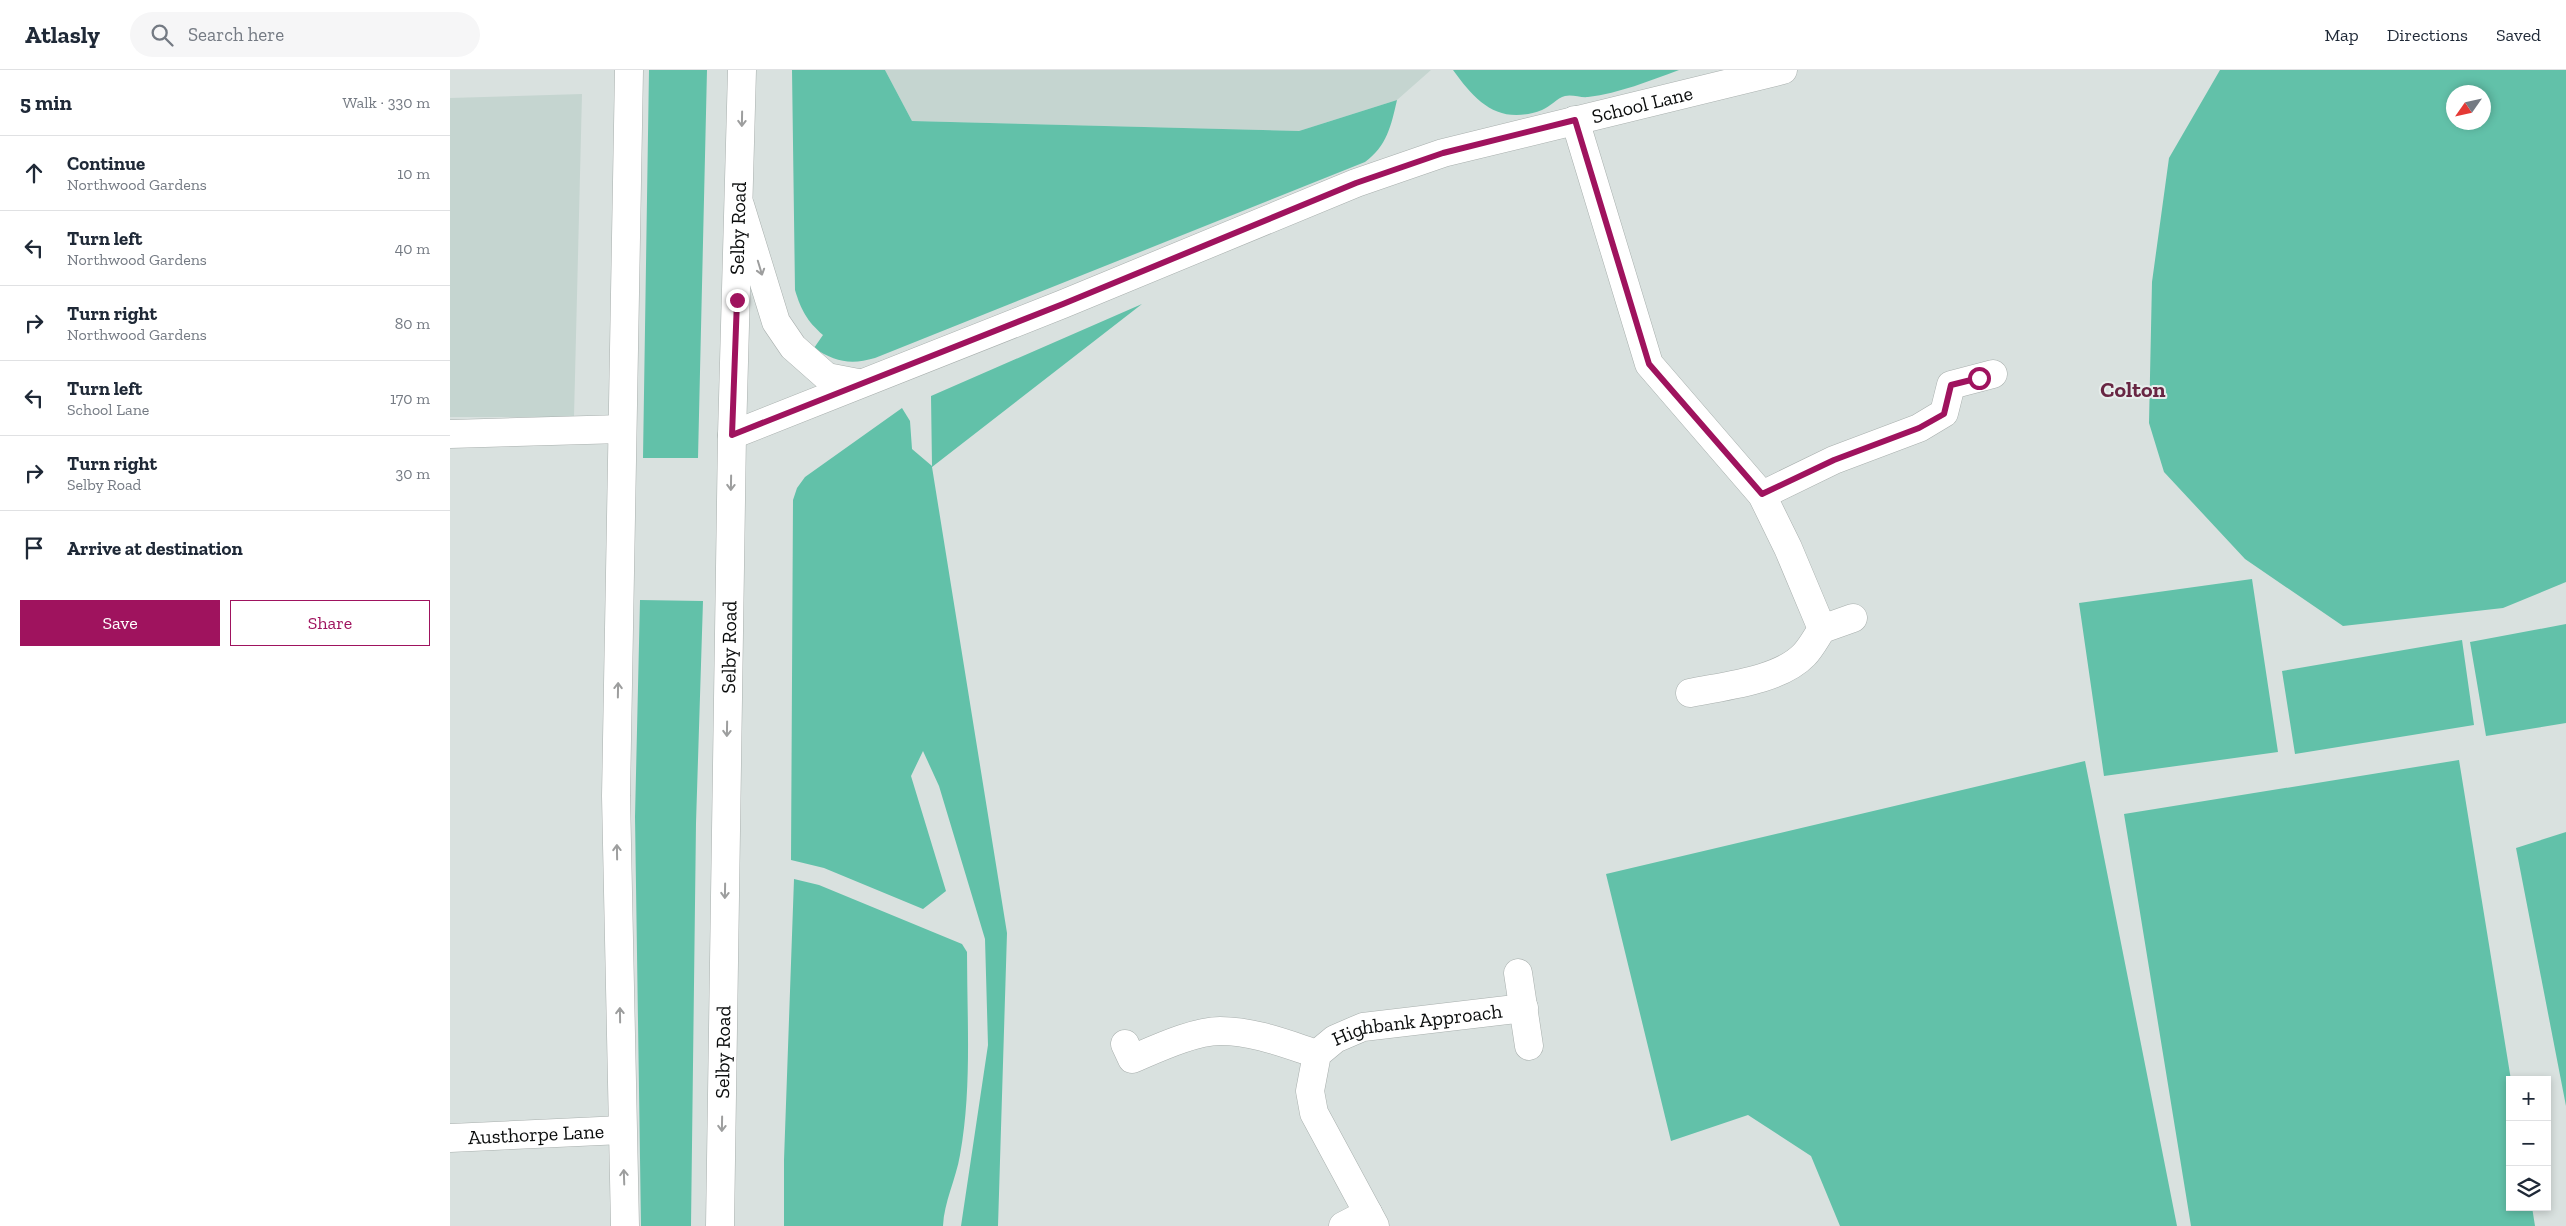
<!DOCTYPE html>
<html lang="en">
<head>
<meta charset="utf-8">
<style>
  body { margin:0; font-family:"Zilla Slab",serif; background:#f6f6f7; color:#1f2937 }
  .controls { position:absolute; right:15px; bottom:15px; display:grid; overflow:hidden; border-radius:0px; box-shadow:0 2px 8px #0003 }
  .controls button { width:45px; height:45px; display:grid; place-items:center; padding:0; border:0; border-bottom:1px solid #e0e1e3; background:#fff; color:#1f2937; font:25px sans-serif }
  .compass { position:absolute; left:1996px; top:15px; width:45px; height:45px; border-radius:50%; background:#fff; box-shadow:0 2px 8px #0003; rotate:236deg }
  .stop { position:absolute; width:15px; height:15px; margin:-11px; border:4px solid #9f135e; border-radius:50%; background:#fff }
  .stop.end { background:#9f135e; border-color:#fff; box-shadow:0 1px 5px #0008 }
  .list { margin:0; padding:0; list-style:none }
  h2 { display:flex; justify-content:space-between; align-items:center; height:65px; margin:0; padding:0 20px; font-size:21px }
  h2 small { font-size:16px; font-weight:400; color:#747a83 }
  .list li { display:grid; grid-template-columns:32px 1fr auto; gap:15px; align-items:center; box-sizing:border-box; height:75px; padding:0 20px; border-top:1px solid #e0e1e3 }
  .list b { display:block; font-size:19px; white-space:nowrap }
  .list p { margin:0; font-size:16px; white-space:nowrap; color:#747a83 }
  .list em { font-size:16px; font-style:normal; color:#747a83 }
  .actions { display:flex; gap:10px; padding:15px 20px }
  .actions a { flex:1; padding:11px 0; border:1px solid #9f135e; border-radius:0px; text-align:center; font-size:18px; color:#9f135e }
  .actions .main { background:#9f135e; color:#fff }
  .icon { flex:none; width:28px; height:28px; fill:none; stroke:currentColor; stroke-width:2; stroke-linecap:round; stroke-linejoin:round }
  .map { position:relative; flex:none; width:2116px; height:1156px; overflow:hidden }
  header { display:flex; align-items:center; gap:30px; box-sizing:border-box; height:70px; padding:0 25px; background:#fff; border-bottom:1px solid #e0e1e3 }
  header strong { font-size:24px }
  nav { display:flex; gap:28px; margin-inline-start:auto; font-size:18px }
  .search { width:350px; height:45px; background:#f6f6f7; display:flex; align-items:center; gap:12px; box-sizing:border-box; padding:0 18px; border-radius:28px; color:#747a83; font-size:19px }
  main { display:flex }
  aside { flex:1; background:#fff }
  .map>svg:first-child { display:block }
  .built { fill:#c5d5d0 }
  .green { fill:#62c1a9; fill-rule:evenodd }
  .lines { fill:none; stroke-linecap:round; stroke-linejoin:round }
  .minor-casing { stroke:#a8afad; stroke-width:29 }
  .secondary-casing { stroke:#a8afad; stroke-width:29 }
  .minor { stroke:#fff; stroke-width:28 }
  .secondary { stroke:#fff; stroke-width:28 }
  .oneway { stroke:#9d9e9e }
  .route { stroke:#9f135e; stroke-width:6 }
  .labels { text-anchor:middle; stroke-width:4; stroke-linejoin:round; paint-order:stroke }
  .street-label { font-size:20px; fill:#0a0c0c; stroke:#e7eeec }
  .quarter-label { font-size:22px; font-weight:bold; fill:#682643; stroke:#e7eeec }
</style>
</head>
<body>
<header>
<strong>Atlasly</strong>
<div class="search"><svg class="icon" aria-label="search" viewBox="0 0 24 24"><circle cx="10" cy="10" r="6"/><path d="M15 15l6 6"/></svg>Search here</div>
<nav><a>Map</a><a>Directions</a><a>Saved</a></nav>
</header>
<main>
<aside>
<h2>5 min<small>Walk · 330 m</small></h2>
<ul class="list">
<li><svg class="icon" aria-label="ahead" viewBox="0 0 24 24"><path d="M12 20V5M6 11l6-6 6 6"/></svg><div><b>Continue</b><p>Northwood Gardens</p></div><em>10 m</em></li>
<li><svg class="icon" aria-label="left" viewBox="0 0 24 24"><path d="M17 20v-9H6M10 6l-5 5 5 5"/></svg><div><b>Turn left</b><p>Northwood Gardens</p></div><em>40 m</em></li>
<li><svg class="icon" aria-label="right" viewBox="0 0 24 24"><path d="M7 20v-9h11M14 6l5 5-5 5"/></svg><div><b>Turn right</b><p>Northwood Gardens</p></div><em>80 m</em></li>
<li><svg class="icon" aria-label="left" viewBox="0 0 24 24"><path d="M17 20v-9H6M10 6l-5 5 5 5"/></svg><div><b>Turn left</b><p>School Lane</p></div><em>170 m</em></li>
<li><svg class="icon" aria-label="right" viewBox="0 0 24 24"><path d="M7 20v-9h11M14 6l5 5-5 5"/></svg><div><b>Turn right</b><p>Selby Road</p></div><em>30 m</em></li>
<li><svg class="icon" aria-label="arrive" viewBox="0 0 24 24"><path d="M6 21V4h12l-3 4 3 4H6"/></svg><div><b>Arrive at destination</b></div></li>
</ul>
<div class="actions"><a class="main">Save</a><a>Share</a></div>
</aside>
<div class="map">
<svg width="2116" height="1156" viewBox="0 0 2116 1156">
  <rect width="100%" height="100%" fill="#d9e1df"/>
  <!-- built -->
  <path class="built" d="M 435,0 L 981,0 L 947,30 L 849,61 L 462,51 Z
    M 132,24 L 124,347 L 0,347 L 0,28 Z"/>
  <!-- green -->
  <path class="green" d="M 199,0 L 257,0 L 248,388 L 193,388 Z
    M 342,0 L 435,0 L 462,51 L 849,61 L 947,30 C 941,56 937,76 915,92 L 425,288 C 401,295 385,292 364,278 L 373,265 C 357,251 351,240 345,220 Z
    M 1003,0 L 1229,0 C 1199,11 1170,23 1138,27 C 1131,28 1122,24 1115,26 C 1107,28 1100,37 1092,40 C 1049,56 1026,32 1003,0 Z
    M 1770,0 L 2116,0 L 2116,512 L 2053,538 L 1893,556 L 1795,489 L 1714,402 L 1699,353 L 1702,212 L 1719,88 ZM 2004,22 L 2034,22 L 2034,52 L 2004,52 Z
    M 692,234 L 482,397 L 557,863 L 548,1156 L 511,1156 L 538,975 L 535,869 L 489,716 L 473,681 L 461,706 L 496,821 L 473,839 L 374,798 L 341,790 L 343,430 L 347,418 L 355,407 L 452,338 L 460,351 L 462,379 L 482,396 L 481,326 Z
    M 1802,509 L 1828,682 L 1654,706 L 1629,533 Z
    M 190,530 L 253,531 L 246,753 L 241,1156 L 191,1156 L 185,747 Z
    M 2116,554 L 2116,653 L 2036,666 L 2020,572 Z
    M 2012,570 L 2024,655 L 1845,684 L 1832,601 Z
    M 2009,690 L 2061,1010 L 2060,1137 L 2082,1137 L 2085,1156 L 1741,1156 L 1674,744 Z
    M 1635,691 L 1727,1156 L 1390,1156 L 1361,1086 L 1298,1045 L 1221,1071 L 1156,804 Z
    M 2116,762 L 2116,1036 L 2066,778 Z
    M 344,809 L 369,815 L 512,874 L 517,882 C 517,950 522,1019 510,1085 C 506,1109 494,1132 493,1156 L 334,1156 L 334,1090 Z"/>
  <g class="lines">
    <!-- minor casing -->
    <g class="minor-casing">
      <g id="minor">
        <path d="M 1125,50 L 1199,294 L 1312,425 L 1338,478 L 1372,559 L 1403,548"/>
        <path d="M 290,135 L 326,252 L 343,277 L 377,307 L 408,313"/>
        <path d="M 0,364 L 172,359"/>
        <path id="s1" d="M 282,365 L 613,234 L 906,113 L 993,83 L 1333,0"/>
        <path d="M 1312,425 L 1384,390 L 1469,358 L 1494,343 L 1501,315 L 1543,304"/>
        <path d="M 1240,623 C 1273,616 1329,611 1354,585 C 1361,578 1366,568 1372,559"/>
        <path d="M 1068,903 L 1079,976"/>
        <path d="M 675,974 L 682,989 C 706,979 744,961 770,961 C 804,961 836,974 867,984"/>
        <path id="s2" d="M 0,1068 L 172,1060"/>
        <path d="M 893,1156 L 918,1143"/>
        <path id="s3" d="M 925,1156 L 864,1043 L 860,1021 L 867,984 L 885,969 L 913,957 L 1074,938"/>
      </g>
    </g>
    <!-- secondary casing -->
    <g class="secondary-casing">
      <g id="secondary">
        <path d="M 175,1156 L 166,726 L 179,0"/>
        <path id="s4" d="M 270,1156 L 282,365 L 292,0"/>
      </g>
    </g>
    <!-- minor -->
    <use href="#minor" class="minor"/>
    <!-- secondary -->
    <use href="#secondary" class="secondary"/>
  </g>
  <!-- one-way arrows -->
  <defs><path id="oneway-shaft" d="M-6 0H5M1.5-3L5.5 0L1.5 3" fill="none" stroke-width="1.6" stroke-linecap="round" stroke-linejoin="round" transform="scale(1.25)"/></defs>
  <g class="oneway">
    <use href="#oneway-shaft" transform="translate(292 49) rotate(91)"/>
    <use href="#oneway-shaft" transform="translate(310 198) rotate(73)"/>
    <use href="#oneway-shaft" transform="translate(281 413) rotate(91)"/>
    <use href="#oneway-shaft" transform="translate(168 620) rotate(-89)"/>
    <use href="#oneway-shaft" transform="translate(277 659) rotate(91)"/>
    <use href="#oneway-shaft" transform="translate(167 782) rotate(-91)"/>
    <use href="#oneway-shaft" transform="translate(275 821) rotate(91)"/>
    <use href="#oneway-shaft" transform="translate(170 945) rotate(-91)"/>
    <use href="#oneway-shaft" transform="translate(272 1054) rotate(91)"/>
    <use href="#oneway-shaft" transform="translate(174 1107) rotate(-92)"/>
  </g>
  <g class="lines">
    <!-- route -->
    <path class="route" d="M 287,230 L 282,365 L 613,234 L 906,113 L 993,83 L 1125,50 L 1199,294 L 1312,424 L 1384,390 L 1469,358 L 1494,344 L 1501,315 L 1529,308"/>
  </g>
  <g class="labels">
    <!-- street labels -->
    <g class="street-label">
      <text dy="7" stroke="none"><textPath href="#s1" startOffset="970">School Lane</textPath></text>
      <text dy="7" stroke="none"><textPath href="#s4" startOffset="998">Selby Road</textPath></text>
      <text dy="7" stroke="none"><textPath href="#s4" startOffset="579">Selby Road</textPath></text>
      <text dy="7" stroke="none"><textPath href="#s3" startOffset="296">Highbank Approach</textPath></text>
      <text dy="7" stroke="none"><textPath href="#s4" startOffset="174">Selby Road</textPath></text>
      <text dy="7" stroke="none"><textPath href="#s2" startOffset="86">Austhorpe Lane</textPath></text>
    </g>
    <!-- quarter labels -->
    <g class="quarter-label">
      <text x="1683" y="327">Colton</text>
    </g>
  </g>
</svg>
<div class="controls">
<button>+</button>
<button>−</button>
<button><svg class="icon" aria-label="layers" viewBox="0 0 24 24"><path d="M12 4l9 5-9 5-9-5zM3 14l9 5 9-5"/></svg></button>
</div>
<svg class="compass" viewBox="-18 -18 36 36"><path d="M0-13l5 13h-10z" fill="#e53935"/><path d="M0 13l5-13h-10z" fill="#747a83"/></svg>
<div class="stop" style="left:1529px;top:308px"></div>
<div class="stop end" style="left:287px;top:230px"></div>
</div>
</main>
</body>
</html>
